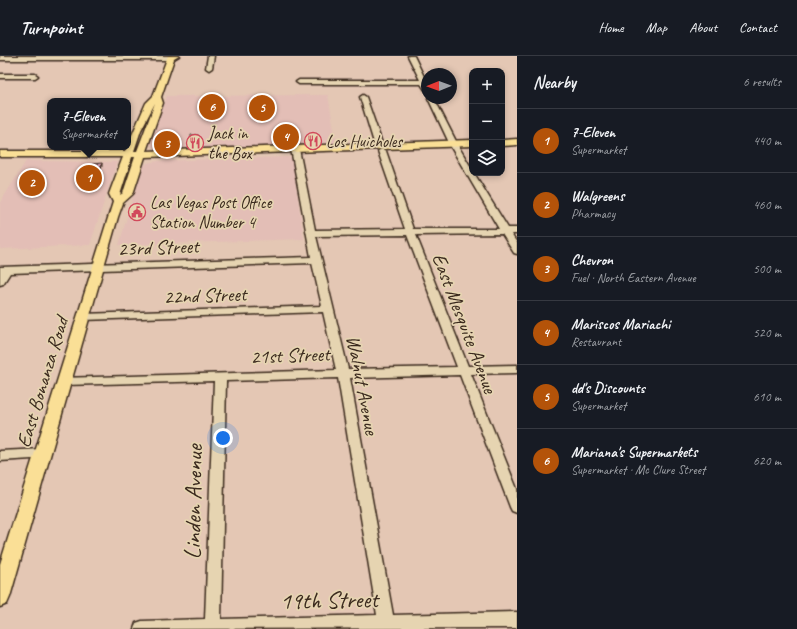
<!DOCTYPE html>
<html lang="en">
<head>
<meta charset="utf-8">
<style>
  body { margin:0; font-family:Caveat,sans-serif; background:#242831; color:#f1f3f6 }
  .controls { position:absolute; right:12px; top:12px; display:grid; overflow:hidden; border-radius:8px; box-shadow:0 2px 6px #0003 }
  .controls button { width:36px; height:36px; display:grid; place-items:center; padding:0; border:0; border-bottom:1px solid #363941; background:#171b24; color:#f1f3f6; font:20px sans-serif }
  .compass { position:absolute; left:421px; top:12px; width:36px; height:36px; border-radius:50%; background:#171b24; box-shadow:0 2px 6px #0003; rotate:269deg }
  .you { position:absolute; left:223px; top:382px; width:14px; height:14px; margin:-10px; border:3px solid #fff; border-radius:50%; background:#1a73e8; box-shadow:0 0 0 6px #1a73e833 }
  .badge { display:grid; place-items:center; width:26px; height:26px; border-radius:50%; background:#b45309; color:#fff; font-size:13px; font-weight:700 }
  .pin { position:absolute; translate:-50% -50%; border:2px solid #fff; box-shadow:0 1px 4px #0006 }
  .popup { position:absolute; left:47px; top:42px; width:84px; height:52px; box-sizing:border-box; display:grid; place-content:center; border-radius:8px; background:#171b24; filter:drop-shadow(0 1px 3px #0005); font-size:13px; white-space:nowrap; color:#9ea1a6 }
  .popup b { font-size:15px; color:#f1f3f6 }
  .popup::after { content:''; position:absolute; left:50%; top:100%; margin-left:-8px; border:8px solid transparent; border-top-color:#171b24 }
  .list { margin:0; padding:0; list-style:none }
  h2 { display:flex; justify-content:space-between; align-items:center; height:52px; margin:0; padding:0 16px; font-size:17px }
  h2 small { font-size:13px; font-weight:400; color:#9ea1a6 }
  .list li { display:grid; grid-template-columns:26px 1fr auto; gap:12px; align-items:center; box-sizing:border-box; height:64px; padding:0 16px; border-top:1px solid #363941 }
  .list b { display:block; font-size:15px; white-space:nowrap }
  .list p { margin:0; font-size:13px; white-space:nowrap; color:#9ea1a6 }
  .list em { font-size:13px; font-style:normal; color:#9ea1a6 }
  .icon { flex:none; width:22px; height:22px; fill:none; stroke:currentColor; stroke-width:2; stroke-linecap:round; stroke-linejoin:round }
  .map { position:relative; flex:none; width:517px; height:573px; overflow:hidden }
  header { display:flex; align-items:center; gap:24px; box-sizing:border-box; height:56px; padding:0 20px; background:#171b24; border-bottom:1px solid #363941 }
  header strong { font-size:19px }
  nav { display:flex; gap:22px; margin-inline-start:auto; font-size:14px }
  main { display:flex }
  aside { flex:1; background:#171b24 }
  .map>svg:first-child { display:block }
  .built { fill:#e3beb6 }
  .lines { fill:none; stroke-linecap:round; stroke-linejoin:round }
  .minor-casing { stroke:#3b2a1e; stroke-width:3 }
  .major-casing { stroke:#3b2a1e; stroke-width:3 }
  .minor { fill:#e6d4b1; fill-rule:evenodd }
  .major { fill:#fadf96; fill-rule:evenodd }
  .wall { fill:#c290a0; stroke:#3b2a1e }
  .shaded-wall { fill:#9e7682; stroke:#3b2a1e }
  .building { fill:#e1a8ba; stroke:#3b2a1e }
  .labels { text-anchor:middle; stroke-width:3.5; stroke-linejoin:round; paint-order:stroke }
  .far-poi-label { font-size:17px; fill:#3b2a1e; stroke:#e6d4b1; text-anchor:start }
  .street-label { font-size:20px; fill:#3b2a1e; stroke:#e6d4b1 }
  .near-street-label { font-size:24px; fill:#3b2a1e; stroke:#e6d4b1 }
</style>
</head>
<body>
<header>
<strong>Turnpoint</strong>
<nav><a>Home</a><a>Map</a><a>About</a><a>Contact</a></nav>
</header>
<main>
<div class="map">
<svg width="517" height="573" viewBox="0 0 517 573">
  <rect width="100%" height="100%" fill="#e4c7b4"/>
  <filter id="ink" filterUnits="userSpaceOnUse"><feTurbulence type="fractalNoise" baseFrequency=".025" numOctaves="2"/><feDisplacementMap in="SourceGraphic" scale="8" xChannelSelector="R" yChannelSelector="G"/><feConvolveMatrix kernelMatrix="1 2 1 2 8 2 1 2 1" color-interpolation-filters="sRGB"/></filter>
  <g filter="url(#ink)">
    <!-- built -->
    <path class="built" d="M 328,39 L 337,90 L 170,94 L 155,93 L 149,88 L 167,40 Z
      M 288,101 L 292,102 L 304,183 L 119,189 L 141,112 L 147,107 L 158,105 Z
      M 26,105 L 117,106 L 90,189 L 0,193 L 0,147 Z"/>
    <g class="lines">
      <!-- minor casing -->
      <g class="minor-casing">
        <path id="minor" d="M 0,0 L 171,0 L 174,2 L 171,4 L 0,4 Z
          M 208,0 L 214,0 L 212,12 L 209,14 L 206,12 Z
          M 408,0 L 414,0 L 427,27 L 427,35 L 425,34 L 421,28 L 299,28 L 296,26 L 299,24 L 420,24 Z
          M 0,18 L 35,18 L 38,20 L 35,22 L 0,22 Z
          M 363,39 L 366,41 L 383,90 L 382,92 L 375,90 L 360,41 Z
          M 428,42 L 434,42 L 460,93 L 472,113 L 472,117 L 474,117 L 508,172 L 517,172 L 517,178 L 511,178 L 517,187 L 517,198 L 514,197 L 502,178 L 416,179 L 468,310 L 517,309 L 517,317 L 471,318 L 517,433 L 517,457 L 512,455 L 510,451 L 460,319 L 350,322 L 393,559 L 517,556 L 517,572 L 134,573 L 136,567 L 142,565 L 205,563 L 214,325 L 64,329 L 60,328 L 58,325 L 60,322 L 336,314 L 323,256 L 83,264 L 78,261 L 83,258 L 322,250 L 312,207 L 10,217 L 3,228 L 0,229 L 0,211 L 311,201 L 291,93 L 295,91 L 299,93 L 315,174 L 405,173 L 378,95 L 382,93 L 386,95 L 413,173 L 499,173 L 452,93 ZM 407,179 L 457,311 L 348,313 L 316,180 ZM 338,322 L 377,559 L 221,563 L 226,325 Z
          M 43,393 L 48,394 L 50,398 L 48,402 L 0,405 L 0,395 Z"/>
      </g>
      <!-- major casing -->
      <g class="major-casing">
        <path id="major" d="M 168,0 L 179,0 L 174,3 L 161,41 L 163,47 L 146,95 L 472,84 L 472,90 L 145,101 L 133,138 L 123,147 L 118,161 L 10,541 L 7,548 L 0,551 L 0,508 L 113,146 L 109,138 L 123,101 L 0,101 L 0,95 L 125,95 L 146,47 L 153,40 ZM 155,47 L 137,95 L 134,95 L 141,74 ZM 132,101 L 135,101 L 123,137 L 120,139 Z
          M 517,83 L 517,89 L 502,90 L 502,84 Z"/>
      </g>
      <!-- minor -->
      <use href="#minor" class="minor"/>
      <!-- major -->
      <use href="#major" class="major"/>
    </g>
    <!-- wall -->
    <path class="wall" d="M 198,79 L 199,90 L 191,90 L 191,86 Z
      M 102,110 L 96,125 L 87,125 L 86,123 Z"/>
    <!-- shaded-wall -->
    <path class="shaded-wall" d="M 102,107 L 102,110 L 96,125 L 96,123 Z"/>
    <!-- building -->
    <path class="building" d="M 191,79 L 198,79 L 198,86 L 191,86 Z
      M 102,107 L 96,123 L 86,123 L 92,108 Z"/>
  </g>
  <!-- icons -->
  <defs>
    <g id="restaurant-ring" transform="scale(0.9)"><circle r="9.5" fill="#e6d4b1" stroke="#d1495b" stroke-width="1.5"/><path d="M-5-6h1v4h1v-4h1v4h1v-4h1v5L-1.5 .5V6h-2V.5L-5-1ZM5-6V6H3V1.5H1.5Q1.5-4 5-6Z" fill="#d1495b"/></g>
    <g id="civic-ring" transform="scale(0.9)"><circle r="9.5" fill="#e6d4b1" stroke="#d1495b" stroke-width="1.5"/><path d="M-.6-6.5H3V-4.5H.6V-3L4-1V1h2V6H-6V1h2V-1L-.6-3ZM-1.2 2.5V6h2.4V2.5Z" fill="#d1495b"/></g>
  </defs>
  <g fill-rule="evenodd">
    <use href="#restaurant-ring" x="313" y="85"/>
    <use href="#restaurant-ring" x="195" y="87"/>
    <use href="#civic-ring" x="137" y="156"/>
  </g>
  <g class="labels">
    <!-- far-poi labels -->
    <g class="far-poi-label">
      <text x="208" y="83">Jack in<tspan x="208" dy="20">the Box</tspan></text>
      <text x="326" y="91">Los Huicholes</text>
      <text x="150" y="152">Las Vegas Post Office<tspan x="150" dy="20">Station Number 4</tspan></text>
    </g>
    <!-- street labels -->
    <g class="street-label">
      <text transform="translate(158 191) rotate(-2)" y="7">23rd Street</text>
      <text transform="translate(205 239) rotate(-2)" y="7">22nd Street</text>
      <text transform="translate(465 267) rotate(69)" y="7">East Mesquite Avenue</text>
      <text transform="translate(290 299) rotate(-2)" y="7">21st Street</text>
      <text transform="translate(42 326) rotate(-73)" y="7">East Bonanza Road</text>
      <text transform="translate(363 329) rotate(79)" y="7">Walnut Avenue</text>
    </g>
    <!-- near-street labels -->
    <g class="near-street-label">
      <text transform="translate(193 446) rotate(-89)" y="8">Linden Avenue</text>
      <text transform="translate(329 544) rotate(-1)" y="8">19th Street</text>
    </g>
  </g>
</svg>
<div class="controls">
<button>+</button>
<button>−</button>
<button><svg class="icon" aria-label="layers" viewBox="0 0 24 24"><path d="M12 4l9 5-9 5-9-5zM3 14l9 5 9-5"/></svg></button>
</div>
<svg class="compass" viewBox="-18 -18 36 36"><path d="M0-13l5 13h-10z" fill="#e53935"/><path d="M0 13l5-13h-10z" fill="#9ea1a6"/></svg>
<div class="you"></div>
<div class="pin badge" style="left:89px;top:122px">1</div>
<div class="popup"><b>7-Eleven</b>Supermarket</div>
<div class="pin badge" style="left:32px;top:127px">2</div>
<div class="pin badge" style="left:167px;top:88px">3</div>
<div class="pin badge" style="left:286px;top:81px">4</div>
<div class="pin badge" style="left:262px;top:52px">5</div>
<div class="pin badge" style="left:212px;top:51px">6</div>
</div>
<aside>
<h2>Nearby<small>6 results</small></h2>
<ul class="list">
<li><span class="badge">1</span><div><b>7-Eleven</b><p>Supermarket</p></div><em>440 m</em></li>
<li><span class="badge">2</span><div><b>Walgreens</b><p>Pharmacy</p></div><em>460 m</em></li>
<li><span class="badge">3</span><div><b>Chevron</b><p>Fuel · North Eastern Avenue</p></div><em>500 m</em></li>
<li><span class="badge">4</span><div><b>Mariscos Mariachi</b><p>Restaurant</p></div><em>520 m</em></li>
<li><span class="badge">5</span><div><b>dd's Discounts</b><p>Supermarket</p></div><em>610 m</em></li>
<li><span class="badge">6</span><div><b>Mariana's Supermarkets</b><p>Supermarket · Mc Clure Street</p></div><em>620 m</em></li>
</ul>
</aside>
</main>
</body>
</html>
